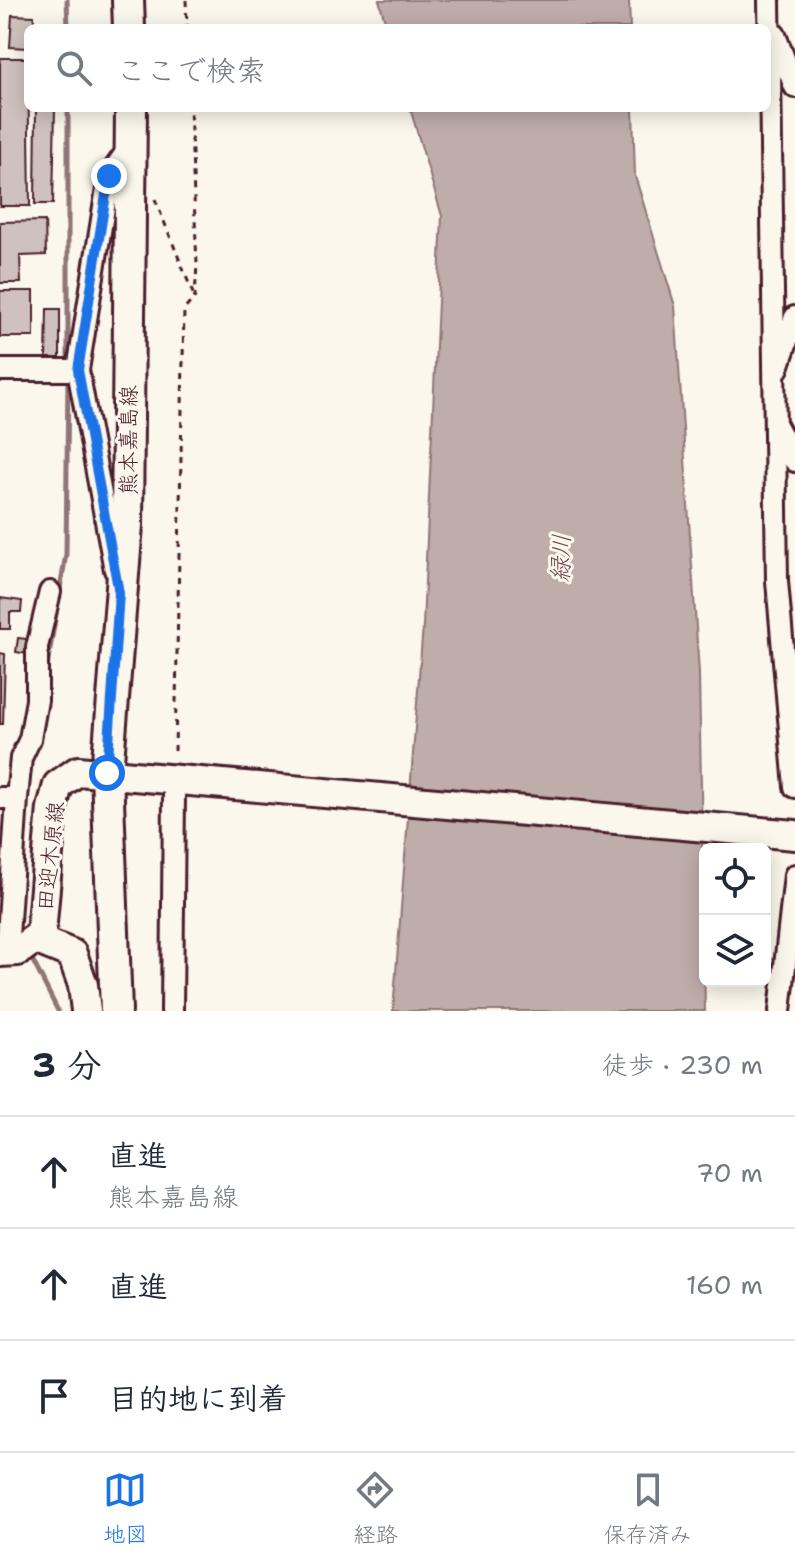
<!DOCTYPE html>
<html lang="ja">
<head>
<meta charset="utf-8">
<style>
  body { margin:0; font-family:"Shantell Sans","Klee One",sans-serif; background:#f6f6f7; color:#1f2937 }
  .controls { position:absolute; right:24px; bottom:24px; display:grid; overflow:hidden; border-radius:12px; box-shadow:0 4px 20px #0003 }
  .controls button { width:72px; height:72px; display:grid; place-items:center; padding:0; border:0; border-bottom:2px solid #e0e1e3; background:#fff; color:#1f2937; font:40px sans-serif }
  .stop { position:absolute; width:24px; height:24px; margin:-18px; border:6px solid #1a73e8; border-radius:50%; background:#fff }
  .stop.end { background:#1a73e8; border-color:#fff; box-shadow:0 2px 8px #0008 }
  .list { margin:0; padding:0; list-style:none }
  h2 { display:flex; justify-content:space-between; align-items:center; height:104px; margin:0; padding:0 32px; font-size:34px }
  h2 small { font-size:26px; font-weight:400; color:#747a83 }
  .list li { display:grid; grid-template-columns:52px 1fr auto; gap:24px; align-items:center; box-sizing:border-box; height:112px; padding:0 32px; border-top:2px solid #e0e1e3 }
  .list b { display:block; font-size:30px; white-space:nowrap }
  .list p { margin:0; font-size:26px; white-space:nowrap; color:#747a83 }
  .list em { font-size:26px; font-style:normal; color:#747a83 }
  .icon { flex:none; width:44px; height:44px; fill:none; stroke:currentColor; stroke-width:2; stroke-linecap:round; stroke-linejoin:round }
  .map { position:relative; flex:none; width:795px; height:1011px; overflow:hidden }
  .search { position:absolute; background:#fff; box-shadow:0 4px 20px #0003; left:24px; right:24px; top:24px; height:88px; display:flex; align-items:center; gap:20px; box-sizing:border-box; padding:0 28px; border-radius:12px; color:#747a83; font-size:30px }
  .sheet { height:440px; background:#fff }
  nav { display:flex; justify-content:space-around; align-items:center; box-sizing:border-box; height:112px; border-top:2px solid #e0e1e3; background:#fff; font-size:22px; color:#747a83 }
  nav a { display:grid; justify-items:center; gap:4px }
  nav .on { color:#1a73e8 }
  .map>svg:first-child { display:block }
  .water { fill:#bfadaa; stroke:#907477; stroke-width:2 }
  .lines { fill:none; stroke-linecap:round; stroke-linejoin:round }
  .stream { stroke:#907477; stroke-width:5 }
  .building { fill:#cfc2bc; stroke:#4a1f2b; stroke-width:2 }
  .street-casing { stroke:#4a1f2b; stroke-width:26 }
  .secondary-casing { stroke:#4a1f2b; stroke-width:34 }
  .primary-casing { stroke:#4a1f2b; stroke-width:36 }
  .path { stroke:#4a1f2b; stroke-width:3; stroke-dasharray:6 6; stroke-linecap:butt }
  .street { stroke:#fbf7ec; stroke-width:20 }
  .secondary { stroke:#fbf7ec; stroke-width:28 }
  .primary { stroke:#fbf7ec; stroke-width:30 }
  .route { stroke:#1a73e8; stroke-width:10 }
  .labels { text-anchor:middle; stroke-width:6; stroke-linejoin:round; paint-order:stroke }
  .street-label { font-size:22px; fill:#4a1f2b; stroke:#fbf7ec }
  .water-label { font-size:24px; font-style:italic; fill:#6d4a51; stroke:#fbf7ec }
</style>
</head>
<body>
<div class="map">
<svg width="795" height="1011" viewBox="0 0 795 1011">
  <rect width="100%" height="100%" fill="#fbf7ec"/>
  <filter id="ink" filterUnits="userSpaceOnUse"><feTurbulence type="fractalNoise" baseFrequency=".0125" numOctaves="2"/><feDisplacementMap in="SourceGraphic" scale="16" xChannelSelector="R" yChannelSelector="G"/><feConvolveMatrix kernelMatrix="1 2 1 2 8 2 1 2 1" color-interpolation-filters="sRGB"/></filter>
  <g filter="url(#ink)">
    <!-- water -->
    <path class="water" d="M 379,0 L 629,0 L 630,28 L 387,28 Z
      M 410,108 L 633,108 L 635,176 L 675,306 L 699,673 L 705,1011 L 393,1011 L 423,625 L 442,216 Z"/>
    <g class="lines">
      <!-- stream -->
      <path class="stream" d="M 67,0 L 68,28
        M 68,367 L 68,108
        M 46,673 L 66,554 L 68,377
        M 29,953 L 58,1011"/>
    </g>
    <!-- building -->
    <path class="building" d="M 12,15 L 34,16 L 34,28 L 28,28 L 28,48 L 10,47 Z
      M 0,58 L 28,58 L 30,206 L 0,206 Z
      M 36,108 L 55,108 L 53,204 L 35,204 Z
      M 45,221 L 46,255 L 20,256 L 21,283 L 0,283 L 0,222 Z
      M 0,291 L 34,291 L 34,337 L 0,337 Z
      M 47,309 L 60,309 L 60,362 L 46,362 Z
      M 0,598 L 22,601 L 21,612 L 10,612 L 10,629 L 0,629 Z
      M 18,638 L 35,640 L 33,655 L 16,652 Z
      M 0,653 L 5,654 L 3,724 L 0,724 Z"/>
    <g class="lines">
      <!-- street casing -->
      <g class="street-casing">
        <path id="street" d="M 769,0 L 777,581 L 795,787
          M 775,35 L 795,87
          M 778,368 L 795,317
          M 0,370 L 78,370
          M 776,425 L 795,461
          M 115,570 L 78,370 L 109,176 L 130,147
          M 0,798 L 17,798 L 7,952
          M 17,798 L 21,758 L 30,739 L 37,700 L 37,647 L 50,592
          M 172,1011 L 174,794
          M 780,1011 L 795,875"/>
      </g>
      <!-- secondary casing -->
      <g class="secondary-casing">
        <path id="secondary" d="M 35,939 L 72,954 L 83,985 L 86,1011
          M 0,952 L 18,951 L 41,934 L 52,808 L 58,785 L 78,771 L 795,835"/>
      </g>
      <!-- primary casing -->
      <g class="primary-casing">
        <path id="primary" d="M 128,0 L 129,28
          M 116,1011 L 107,773 L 127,525 L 131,108"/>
      </g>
      <!-- path -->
      <path class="path" d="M 186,0 L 187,28
        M 155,199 L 194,296
        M 175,751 L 184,310 L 195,297 L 197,264 L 190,108"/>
      <!-- street -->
      <use href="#street" class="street"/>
      <!-- secondary -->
      <use href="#secondary" class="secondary"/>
      <!-- primary -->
      <use href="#primary" class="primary"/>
    </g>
  </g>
  <g class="lines" filter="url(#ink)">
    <!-- route -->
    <path class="route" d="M 107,773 L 119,593 L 78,370 L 109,176"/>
  </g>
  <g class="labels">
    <!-- street labels -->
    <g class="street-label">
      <text transform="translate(128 440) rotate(-90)" y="8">熊本嘉島線</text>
      <text transform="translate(50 856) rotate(-84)" y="8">田迎木原線</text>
    </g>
    <!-- water labels -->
    <g class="water-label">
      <text transform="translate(561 558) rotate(-88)" y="8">緑川</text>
    </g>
  </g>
</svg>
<div class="controls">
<button><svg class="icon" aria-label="locate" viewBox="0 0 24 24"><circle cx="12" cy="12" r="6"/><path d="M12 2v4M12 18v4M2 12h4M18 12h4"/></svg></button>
<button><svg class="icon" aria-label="layers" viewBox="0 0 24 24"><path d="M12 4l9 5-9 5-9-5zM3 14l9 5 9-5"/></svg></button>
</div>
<div class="stop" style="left:107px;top:773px"></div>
<div class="stop end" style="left:109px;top:176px"></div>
<div class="search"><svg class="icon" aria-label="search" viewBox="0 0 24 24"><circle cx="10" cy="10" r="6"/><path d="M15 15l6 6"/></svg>ここで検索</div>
</div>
<section class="sheet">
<h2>3 分<small>徒歩 · 230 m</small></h2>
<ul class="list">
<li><svg class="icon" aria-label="ahead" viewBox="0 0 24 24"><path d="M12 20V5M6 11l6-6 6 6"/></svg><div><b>直進</b><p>熊本嘉島線</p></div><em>70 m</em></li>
<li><svg class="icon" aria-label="ahead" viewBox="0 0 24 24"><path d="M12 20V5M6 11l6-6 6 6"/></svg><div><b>直進</b></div><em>160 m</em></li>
<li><svg class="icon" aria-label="arrive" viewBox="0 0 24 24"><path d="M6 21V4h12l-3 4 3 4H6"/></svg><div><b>目的地に到着</b></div></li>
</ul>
</section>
<nav>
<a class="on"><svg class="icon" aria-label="map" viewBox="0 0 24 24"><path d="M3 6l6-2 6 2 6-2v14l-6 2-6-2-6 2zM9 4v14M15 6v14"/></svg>地図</a>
<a><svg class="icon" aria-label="directions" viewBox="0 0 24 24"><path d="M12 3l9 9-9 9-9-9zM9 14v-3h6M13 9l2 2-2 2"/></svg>経路</a>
<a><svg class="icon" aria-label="saved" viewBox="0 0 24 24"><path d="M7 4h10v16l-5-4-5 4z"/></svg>保存済み</a>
</nav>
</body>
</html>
